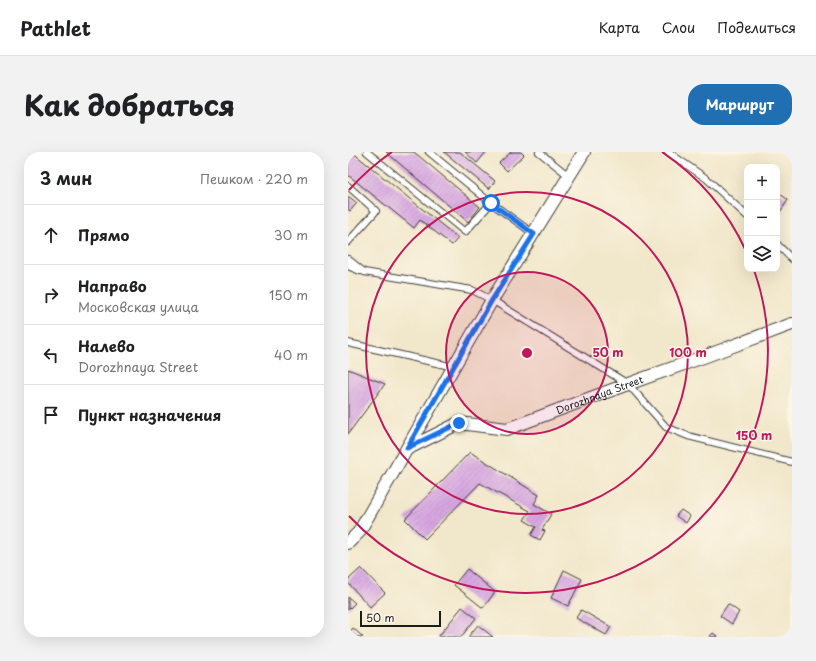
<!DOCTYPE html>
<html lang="ru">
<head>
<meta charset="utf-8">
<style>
  body { margin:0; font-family:"Playpen Sans",sans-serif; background:#f2f2f2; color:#202124 }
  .controls { position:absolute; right:12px; top:12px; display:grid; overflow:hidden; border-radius:8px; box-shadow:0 4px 16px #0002 }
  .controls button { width:36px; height:36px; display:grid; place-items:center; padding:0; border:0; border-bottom:1px solid #e0e0e0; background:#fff; color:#202124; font:20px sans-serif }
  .scale { position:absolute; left:12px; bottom:10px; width:81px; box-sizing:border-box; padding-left:4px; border:2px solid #1c1c1c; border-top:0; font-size:11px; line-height:14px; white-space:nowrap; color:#1c1c1c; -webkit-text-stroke:3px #fcf5e5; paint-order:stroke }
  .stop { position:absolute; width:12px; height:12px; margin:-9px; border:3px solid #1a73e8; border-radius:50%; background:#fff }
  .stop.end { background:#1a73e8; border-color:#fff; box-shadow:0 1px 4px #0008 }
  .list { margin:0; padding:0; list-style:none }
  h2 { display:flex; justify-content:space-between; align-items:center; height:52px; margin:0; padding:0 16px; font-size:17px }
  h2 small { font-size:13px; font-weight:400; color:#757577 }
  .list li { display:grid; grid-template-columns:26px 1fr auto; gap:12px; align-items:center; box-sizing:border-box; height:60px; padding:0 16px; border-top:1px solid #e0e0e0 }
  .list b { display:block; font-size:15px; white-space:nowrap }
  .list p { margin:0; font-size:13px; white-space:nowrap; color:#757577 }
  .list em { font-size:13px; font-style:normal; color:#757577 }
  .icon { flex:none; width:22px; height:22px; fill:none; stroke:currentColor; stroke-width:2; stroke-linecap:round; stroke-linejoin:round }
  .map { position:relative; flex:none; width:444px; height:485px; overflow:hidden; border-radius:16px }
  header { display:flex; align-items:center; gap:24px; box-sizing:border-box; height:56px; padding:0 20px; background:#fff; border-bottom:1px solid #e0e0e0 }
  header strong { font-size:19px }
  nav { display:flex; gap:22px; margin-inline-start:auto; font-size:14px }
  .intro { display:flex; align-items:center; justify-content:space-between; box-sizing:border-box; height:96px; padding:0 24px }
  h1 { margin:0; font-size:28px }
  .button { padding:10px 18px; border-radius:16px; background:#1f6fb2; color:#fff; font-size:14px; font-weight:700 }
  main { display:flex; gap:24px; padding:0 24px }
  aside { flex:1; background:#fff; border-radius:16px; box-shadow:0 4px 16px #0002 }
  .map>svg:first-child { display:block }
  .building { fill:url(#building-hatch) }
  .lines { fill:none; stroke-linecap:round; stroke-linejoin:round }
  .service-casing { stroke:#3c3a36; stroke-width:8 }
  .minor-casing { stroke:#3c3a36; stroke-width:14 }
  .service { stroke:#fff; stroke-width:6 }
  .minor { stroke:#fff; stroke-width:12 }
  .route { stroke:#1a73e8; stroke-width:5 }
  .ring { fill:none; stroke:#c2185b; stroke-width:2 }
  .labels { text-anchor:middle; stroke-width:3; stroke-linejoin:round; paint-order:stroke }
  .street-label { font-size:10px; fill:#1c1c1c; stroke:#fcf5e5 }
  .centre { fill:#c2185b; stroke:#fcf5e5; stroke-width:2 }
  .ring-label { font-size:12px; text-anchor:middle; font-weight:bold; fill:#c2185b; stroke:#fcf5e5; stroke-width:3; stroke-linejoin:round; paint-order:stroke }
</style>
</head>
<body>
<header>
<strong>Pathlet</strong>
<nav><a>Карта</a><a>Слои</a><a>Поделиться</a></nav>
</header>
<div class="intro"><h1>Как добраться</h1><a class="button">Маршрут</a></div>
<main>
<aside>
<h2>3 мин<small>Пешком · 220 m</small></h2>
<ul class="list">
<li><svg class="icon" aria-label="ahead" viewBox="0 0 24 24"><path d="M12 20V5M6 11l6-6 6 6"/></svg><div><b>Прямо</b></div><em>30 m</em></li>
<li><svg class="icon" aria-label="right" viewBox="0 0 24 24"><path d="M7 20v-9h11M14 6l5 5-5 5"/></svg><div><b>Направо</b><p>Московская улица</p></div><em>150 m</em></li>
<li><svg class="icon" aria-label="left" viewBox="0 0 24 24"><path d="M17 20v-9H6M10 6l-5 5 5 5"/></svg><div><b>Налево</b><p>Dorozhnaya Street</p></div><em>40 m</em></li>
<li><svg class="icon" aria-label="arrive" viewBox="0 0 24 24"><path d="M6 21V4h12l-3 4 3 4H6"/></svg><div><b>Пункт назначения</b></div></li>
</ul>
</aside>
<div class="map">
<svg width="444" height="485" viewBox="0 0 444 485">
  <defs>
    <pattern id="building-hatch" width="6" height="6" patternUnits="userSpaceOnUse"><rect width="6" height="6" fill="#d6a5e1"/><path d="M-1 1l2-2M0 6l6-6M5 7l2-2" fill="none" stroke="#b78dc0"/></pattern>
  </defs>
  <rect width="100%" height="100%" fill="#fcf5e5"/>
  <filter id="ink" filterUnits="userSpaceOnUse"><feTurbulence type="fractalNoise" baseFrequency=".025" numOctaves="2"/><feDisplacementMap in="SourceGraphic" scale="8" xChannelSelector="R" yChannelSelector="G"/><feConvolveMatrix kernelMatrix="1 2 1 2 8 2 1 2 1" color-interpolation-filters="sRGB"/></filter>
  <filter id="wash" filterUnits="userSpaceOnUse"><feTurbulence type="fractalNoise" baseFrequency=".012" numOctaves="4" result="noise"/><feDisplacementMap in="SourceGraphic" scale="16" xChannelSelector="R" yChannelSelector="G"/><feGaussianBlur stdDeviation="0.9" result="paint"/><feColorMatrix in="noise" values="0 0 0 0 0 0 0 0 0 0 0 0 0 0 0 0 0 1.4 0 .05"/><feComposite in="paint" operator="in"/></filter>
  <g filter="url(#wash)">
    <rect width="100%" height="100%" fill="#f1e7cb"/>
    <g id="blocks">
      <!-- building -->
      <path class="building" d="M 0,0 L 4,0 L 110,86 L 104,93 L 72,68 L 66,76 L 0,23 Z
        M 38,0 L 66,0 L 132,55 L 120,70 Z
        M 96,0 L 112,0 L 147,29 L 141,37 Z
        M 117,0 L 138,0 L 129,11 Z
        M 163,0 L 173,0 L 176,3 L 159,19 L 151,11 Z
        M 431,41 L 440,48 L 432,60 L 429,58 L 429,44 Z
        M 0,44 L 9,51 L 2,59 L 0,57 Z
        M 0,217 L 37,232 L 0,282 Z
        M 122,300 L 191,343 L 186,352 L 203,362 L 194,378 L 197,379 L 192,388 L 183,383 L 188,375 L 176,368 L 182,359 L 132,331 L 77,387 L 57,367 Z
        M 333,358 L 342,364 L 338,371 L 328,364 Z
        M 13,416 L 37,441 L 22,455 L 0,431 L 0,428 Z
        M 119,417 L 147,440 L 135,456 L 106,433 Z
        M 216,418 L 234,427 L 220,454 L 203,446 Z
        M 0,445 L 7,451 L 0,458 Z
        M 380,452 L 391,460 L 384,472 L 372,464 Z
        M 114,455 L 128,466 L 113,485 L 90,485 Z
        M 233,458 L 263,475 L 258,483 L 228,466 Z
        M 130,473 L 145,485 L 120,485 Z
        M 5,476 L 15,485 L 0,485 L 0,482 Z
        M 365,481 L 369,484 L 368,485 L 361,485 Z"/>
    </g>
  </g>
  <g filter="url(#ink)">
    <use href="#blocks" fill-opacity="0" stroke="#3c3a36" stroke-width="1"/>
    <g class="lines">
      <!-- service casing -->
      <g class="service-casing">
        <path id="service" d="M 19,0 L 117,80 L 143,51
          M 81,0 L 143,51 L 186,82
          M 191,0 L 221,24
          M 320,0 L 359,27 L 399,64
          M 0,34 L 28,59 L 0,90
          M 429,92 L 444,107
          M 0,107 L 16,120 L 124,138 L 144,148 L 280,232 L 318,275 L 340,284 L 444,310
          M 0,114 L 12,119
          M 0,191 L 106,215"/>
      </g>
      <!-- minor casing -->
      <g class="minor-casing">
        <g id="minor">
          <path id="s1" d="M 59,297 L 111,271 L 159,277 L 280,232 L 358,204 L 444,172"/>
          <path d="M 0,391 L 11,380 L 144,148 L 236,0"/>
        </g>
      </g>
      <!-- service -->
      <use href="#service" class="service"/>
      <!-- minor -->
      <use href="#minor" class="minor"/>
    </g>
  </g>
  <g class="lines" filter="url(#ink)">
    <!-- route -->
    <path class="route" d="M 111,271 L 59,296 L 144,148 L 186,82 L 143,51"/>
  </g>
  <!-- distance rings -->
  <circle cx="179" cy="201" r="81" fill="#c2185b" fill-opacity=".12"/>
  <g class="ring">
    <circle cx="179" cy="201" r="81"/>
    <circle cx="179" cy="201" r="161"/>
    <path d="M1 38A242 242 0 0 1 44 0M314 0A242 242 0 0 1 398 99M406 118A242 242 0 0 1 1 364"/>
  </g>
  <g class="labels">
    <!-- street labels -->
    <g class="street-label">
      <text dy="4" stroke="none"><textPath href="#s1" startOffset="205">Dorozhnaya Street</textPath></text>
    </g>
  </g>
  <circle cx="179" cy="201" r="6" class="centre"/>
  <g class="ring-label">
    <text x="260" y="205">50 m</text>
    <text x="340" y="205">100 m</text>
    <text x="406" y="288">150 m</text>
  </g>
</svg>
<div class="controls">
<button>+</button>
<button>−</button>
<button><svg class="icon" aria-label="layers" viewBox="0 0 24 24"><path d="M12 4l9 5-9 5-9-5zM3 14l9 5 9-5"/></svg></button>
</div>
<div class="scale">50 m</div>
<div class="stop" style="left:143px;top:51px"></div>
<div class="stop end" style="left:111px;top:271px"></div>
</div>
</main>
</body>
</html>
